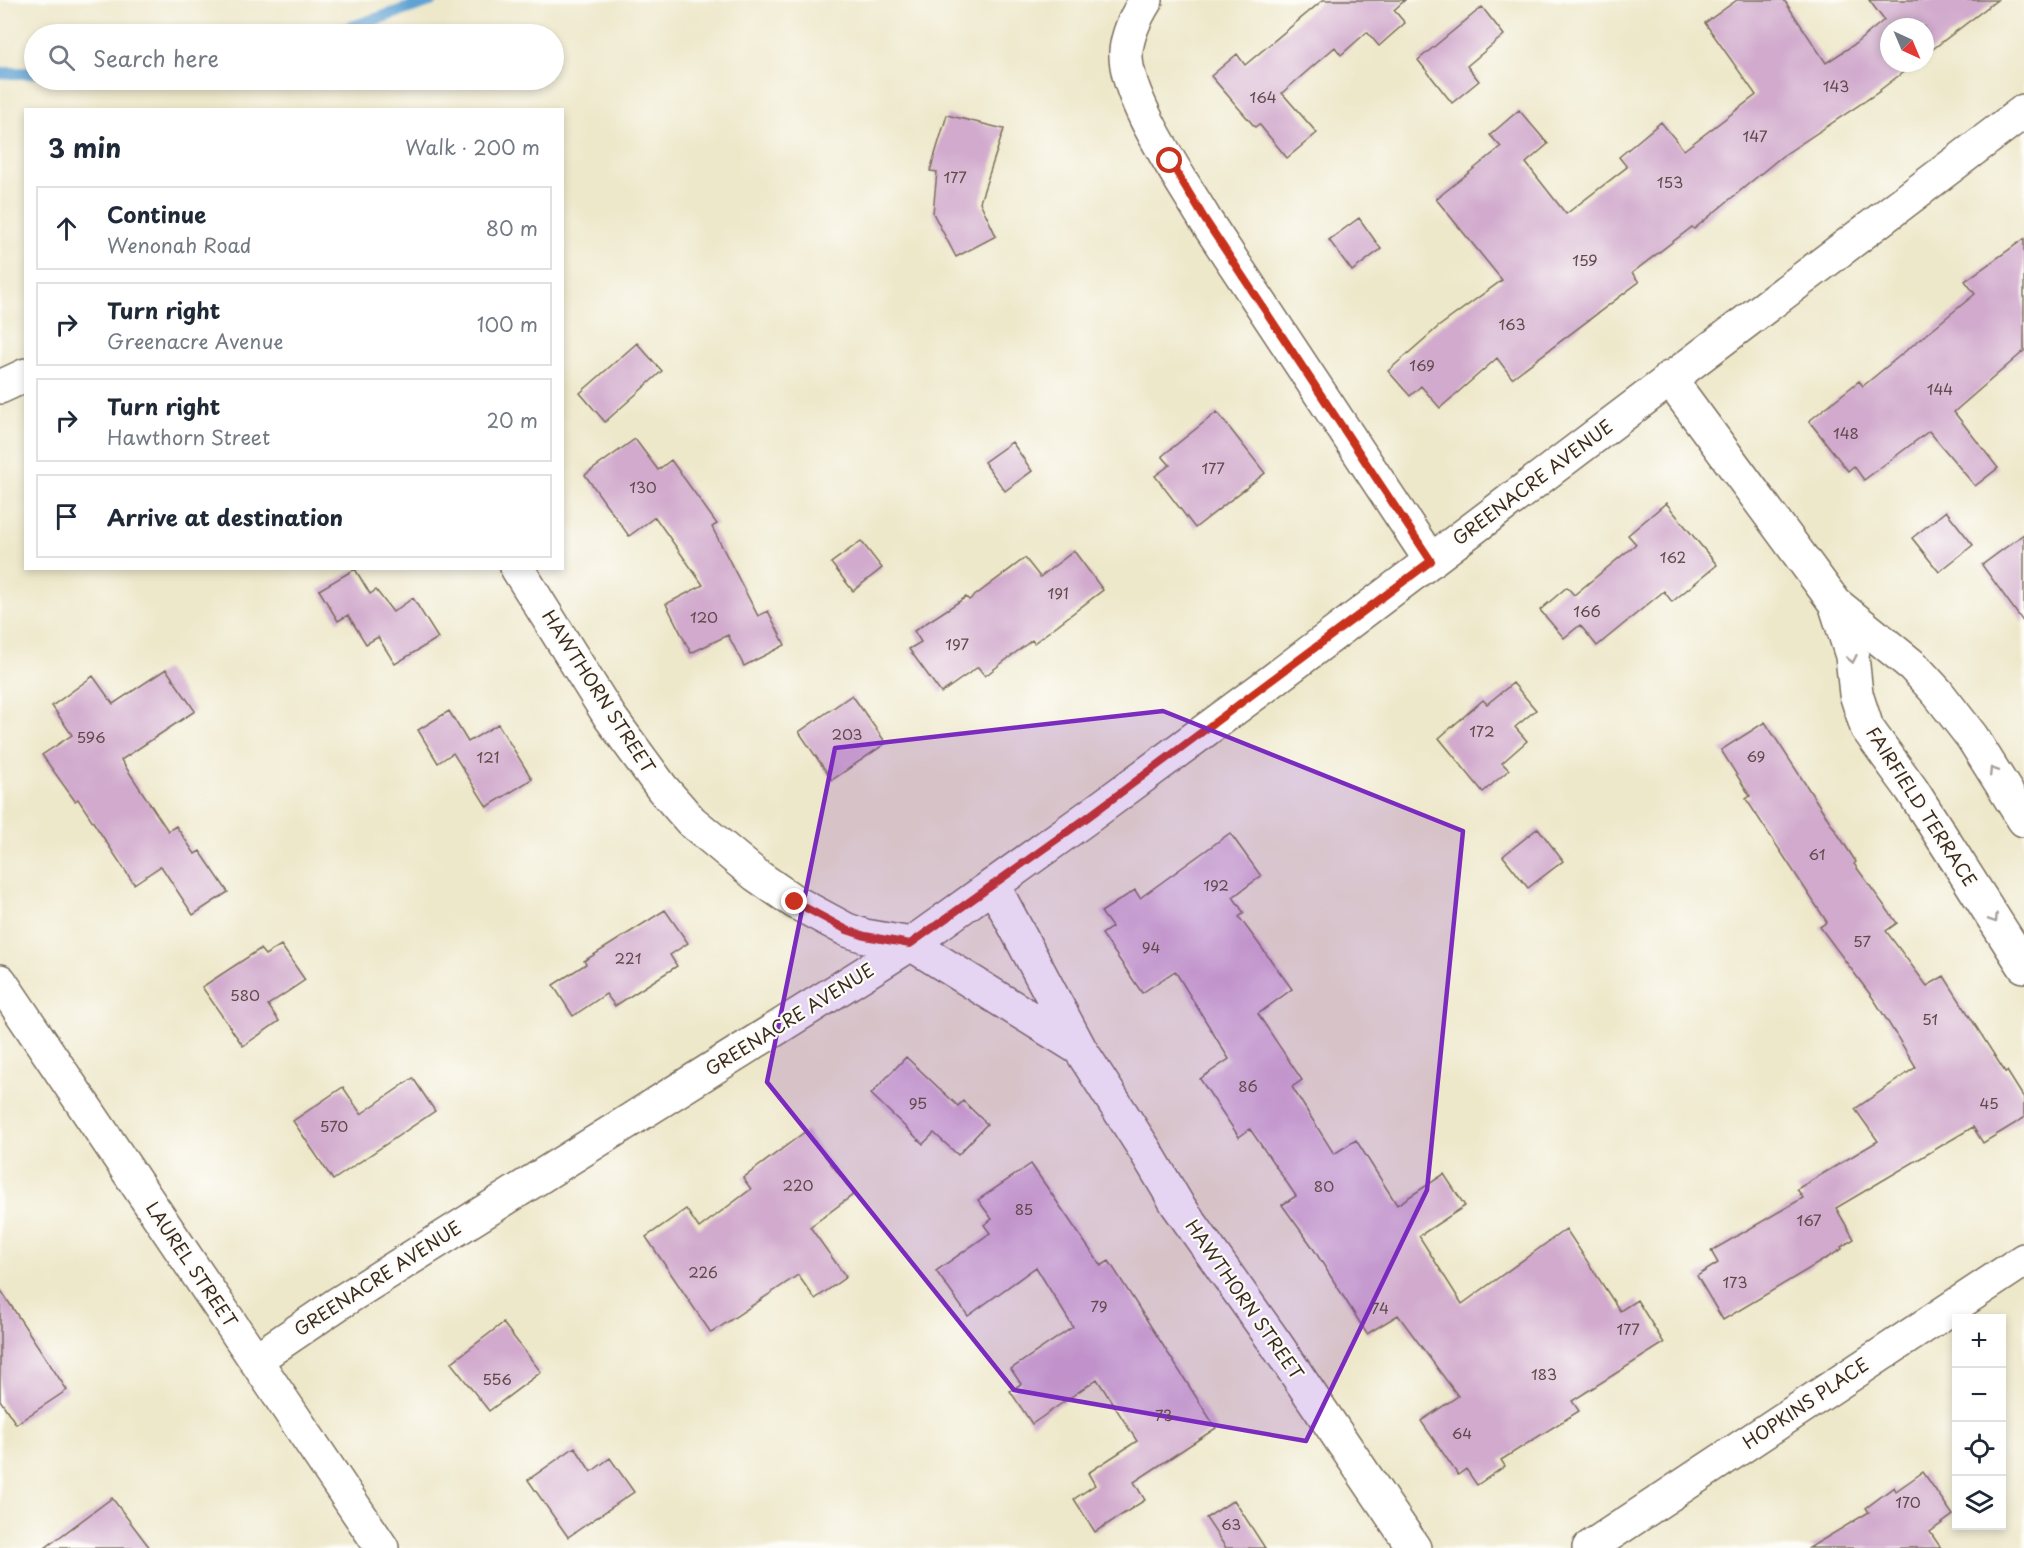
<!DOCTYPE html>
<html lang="en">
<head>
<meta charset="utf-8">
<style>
  body { margin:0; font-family:"Playpen Sans",sans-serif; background:#f6f6f7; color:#1f2937 }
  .controls { position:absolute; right:18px; bottom:18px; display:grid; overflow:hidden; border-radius:0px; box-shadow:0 3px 9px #0003 }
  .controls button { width:54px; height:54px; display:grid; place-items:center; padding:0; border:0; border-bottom:2px solid #e0e1e3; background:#fff; color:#1f2937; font:30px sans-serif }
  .compass { position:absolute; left:1880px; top:18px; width:54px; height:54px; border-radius:50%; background:#fff; box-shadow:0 3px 9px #0003; rotate:136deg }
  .stop { position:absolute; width:18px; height:18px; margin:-14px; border:4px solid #c8321e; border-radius:50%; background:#fff }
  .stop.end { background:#c8321e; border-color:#fff; box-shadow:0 2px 6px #0008 }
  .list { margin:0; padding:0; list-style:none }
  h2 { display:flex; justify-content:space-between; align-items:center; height:78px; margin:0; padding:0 24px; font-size:26px }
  h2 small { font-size:20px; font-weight:400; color:#747a83 }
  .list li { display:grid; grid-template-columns:39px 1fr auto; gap:18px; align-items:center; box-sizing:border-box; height:84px; margin:0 12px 12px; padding:0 12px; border:2px solid #e0e1e3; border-radius:0px }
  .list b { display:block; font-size:22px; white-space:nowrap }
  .list p { margin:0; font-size:20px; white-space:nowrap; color:#747a83 }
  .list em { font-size:20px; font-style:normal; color:#747a83 }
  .icon { flex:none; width:33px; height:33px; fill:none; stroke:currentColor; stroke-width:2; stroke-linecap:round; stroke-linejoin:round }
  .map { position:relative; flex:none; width:2024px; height:1548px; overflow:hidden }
  .search { position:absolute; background:#fff; box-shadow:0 3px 9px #0003; left:24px; top:24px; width:540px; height:66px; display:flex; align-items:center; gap:15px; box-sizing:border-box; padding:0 21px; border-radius:33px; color:#747a83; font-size:22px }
  .panel { position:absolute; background:#fff; box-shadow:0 3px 9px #0003; left:24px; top:108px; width:540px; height:462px; border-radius:0px }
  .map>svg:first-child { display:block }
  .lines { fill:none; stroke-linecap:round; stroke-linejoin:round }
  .stream { stroke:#5fa2d3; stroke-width:12 }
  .building { fill:#d1aacd }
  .minor-casing { stroke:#7a6c5b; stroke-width:36 }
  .minor { stroke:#fff; stroke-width:33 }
  .oneway { stroke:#a79f9a }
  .route { stroke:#c8321e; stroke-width:8 }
  .marked { fill:#7b2cbf; fill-opacity:0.2; stroke:#7b2cbf; stroke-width:4.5; stroke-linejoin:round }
  .labels { text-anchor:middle; stroke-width:4.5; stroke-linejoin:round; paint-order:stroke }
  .number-label { font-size:15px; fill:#604a4a }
  .street-label { font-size:18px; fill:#3b2a1e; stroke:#fdfcf7 }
</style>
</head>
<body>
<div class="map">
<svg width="2024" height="1548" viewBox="0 0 2024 1548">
  <rect width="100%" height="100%" fill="#fdfcf7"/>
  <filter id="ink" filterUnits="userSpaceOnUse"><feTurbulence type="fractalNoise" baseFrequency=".0167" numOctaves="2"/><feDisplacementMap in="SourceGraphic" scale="12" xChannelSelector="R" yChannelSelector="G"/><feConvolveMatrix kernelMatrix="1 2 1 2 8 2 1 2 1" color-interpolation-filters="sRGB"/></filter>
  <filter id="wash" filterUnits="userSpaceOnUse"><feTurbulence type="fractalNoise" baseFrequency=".008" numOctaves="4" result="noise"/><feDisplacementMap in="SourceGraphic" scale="24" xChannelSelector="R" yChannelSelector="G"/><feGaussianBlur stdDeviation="1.35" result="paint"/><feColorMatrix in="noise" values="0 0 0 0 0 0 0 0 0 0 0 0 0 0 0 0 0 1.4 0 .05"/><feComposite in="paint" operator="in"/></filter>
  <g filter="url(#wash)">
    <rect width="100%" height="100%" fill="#eee8cb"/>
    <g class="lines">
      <!-- stream -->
      <path class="stream" d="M 331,34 L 433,0
        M 0,73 L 34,73"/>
    </g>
    <g id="blocks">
      <!-- building -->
      <path class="building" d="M 1323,0 L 1405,0 L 1394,10 L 1405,23 L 1379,46 L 1367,32 L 1341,55 L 1335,47 L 1282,93 L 1317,133 L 1287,158 L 1259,124 L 1255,127 L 1211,76 L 1237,54 L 1245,65 Z
        M 1737,0 L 1784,0 L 1826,63 L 1855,44 L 1884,20 L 1869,0 L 1997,0 L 1925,55 L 1925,27 L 1889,27 L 1889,63 L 1915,63 L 1880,90 L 1880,91 L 1781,157 L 1694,229 L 1692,227 L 1632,273 L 1639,282 L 1512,378 L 1497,358 L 1440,408 L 1421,386 L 1410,396 L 1388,371 L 1438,327 L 1502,280 L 1436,199 L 1501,147 L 1490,135 L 1519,110 L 1548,144 L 1526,163 L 1566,214 L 1627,167 L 1619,157 L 1661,122 L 1684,150 L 1756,95 L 1705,23 Z
        M 1482,7 L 1504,35 L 1467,66 L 1479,81 L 1452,103 L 1418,60 Z
        M 947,115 L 1004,129 L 980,202 L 996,236 L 956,257 L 933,213 L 937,172 L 930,171 Z
        M 1359,218 L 1381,249 L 1352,271 L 1329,240 Z
        M 2024,239 L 2024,351 L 1954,412 L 1998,468 L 1975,486 L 1929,431 L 1864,480 L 1854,466 L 1848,471 L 1809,421 L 1859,381 L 1863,386 L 1975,294 L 1965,281 Z
        M 637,343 L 662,371 L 605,422 L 580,393 Z
        M 1217,412 L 1265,473 L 1195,528 L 1155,476 L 1170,465 L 1162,456 Z
        M 635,439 L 658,470 L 671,460 L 717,524 L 712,527 L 758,616 L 768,611 L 785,645 L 744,666 L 728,635 L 691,653 L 666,604 L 703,585 L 655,517 L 629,536 L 585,475 Z
        M 1012,442 L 1032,471 L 1005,491 L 984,462 Z
        M 1666,503 L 1717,565 L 1672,602 L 1664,591 L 1597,646 L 1580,625 L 1564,638 L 1540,610 L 1567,587 L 1574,595 L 1636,544 L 1628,535 Z
        M 1946,511 L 1973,545 L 1939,572 L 1912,538 Z
        M 2024,534 L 2024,623 L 1982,565 Z
        M 861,541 L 882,568 L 853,591 L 831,563 Z
        M 1074,551 L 1103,590 L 1034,643 L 1032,640 L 985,676 L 978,667 L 941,693 L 909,649 L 921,642 L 914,631 L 966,597 L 969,600 L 1025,558 L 1040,577 Z
        M 355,569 L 370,594 L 376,590 L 393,612 L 413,598 L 438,638 L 395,664 L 378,637 L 366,644 L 348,615 L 338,621 L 319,590 Z
        M 166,669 L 195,711 L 121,760 L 168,831 L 176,826 L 195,854 L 200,851 L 228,892 L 193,915 L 161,866 L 134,884 L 78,799 L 75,801 L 42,755 L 72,735 L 52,706 L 93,676 L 113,704 Z
        M 1513,683 L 1536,710 L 1515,727 L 1527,741 L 1502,763 L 1509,770 L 1483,792 L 1439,738 L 1483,700 L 1487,704 Z
        M 852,695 L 886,743 L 832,780 L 799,732 Z
        M 449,711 L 468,742 L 498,724 L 532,779 L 487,807 L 453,753 L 438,763 L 418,730 Z
        M 1765,722 L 1856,862 L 1854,864 L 1897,923 L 1886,931 L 1927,986 L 1944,976 L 2005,1072 L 2007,1071 L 2024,1098 L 2024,1118 L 1983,1143 L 1973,1127 L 1836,1208 L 1854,1239 L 1841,1247 L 1842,1249 L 1723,1320 L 1697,1276 L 1718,1263 L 1711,1251 L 1803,1198 L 1797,1189 L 1878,1141 L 1855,1109 L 1916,1067 L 1875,1001 L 1820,927 L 1827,922 L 1746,799 L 1750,796 L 1721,750 Z
        M 1538,828 L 1563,861 L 1528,888 L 1503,856 Z
        M 1230,833 L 1261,876 L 1233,897 L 1244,913 L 1239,917 L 1292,989 L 1258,1014 L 1302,1080 L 1292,1087 L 1334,1154 L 1356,1140 L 1397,1205 L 1444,1174 L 1465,1206 L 1419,1236 L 1462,1304 L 1566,1229 L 1620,1311 L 1637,1300 L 1664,1343 L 1572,1401 L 1579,1411 L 1501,1460 L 1505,1466 L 1477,1485 L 1466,1469 L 1458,1475 L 1421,1421 L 1458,1396 L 1398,1315 L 1367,1334 L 1311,1245 L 1282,1205 L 1296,1196 L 1250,1129 L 1239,1137 L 1200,1079 L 1229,1059 L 1175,971 L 1142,993 L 1102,934 L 1112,927 L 1101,912 L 1135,890 L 1140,898 Z
        M 665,910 L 688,943 L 670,955 L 677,966 L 615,1006 L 606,994 L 573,1016 L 553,985 L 586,964 L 584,961 Z
        M 281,945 L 305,980 L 268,1005 L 279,1021 L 243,1046 L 202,987 L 260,949 L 265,955 Z
        M 906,1057 L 958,1106 L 963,1101 L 987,1124 L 958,1155 L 934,1133 L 923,1144 L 871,1094 Z
        M 413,1078 L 435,1111 L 333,1180 L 293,1121 L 343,1087 L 361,1114 Z
        M 806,1131 L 854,1194 L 810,1227 L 846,1277 L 815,1299 L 798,1275 L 711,1333 L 646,1237 L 686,1209 L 699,1228 L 751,1189 L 743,1178 Z
        M 1031,1164 L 1101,1266 L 1109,1261 L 1216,1428 L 1134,1482 L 1145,1500 L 1095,1532 L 1074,1499 L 1095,1485 L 1088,1473 L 1137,1441 L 1097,1379 L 1032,1424 L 1010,1391 L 1021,1384 L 1011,1369 L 1073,1327 L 1036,1267 L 968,1316 L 936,1271 L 990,1233 L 984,1225 L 992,1219 L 978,1200 Z
        M 0,1289 L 67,1390 L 16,1424 L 0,1400 Z
        M 503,1323 L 541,1372 L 489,1411 L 451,1363 Z
        M 575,1447 L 591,1472 L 610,1458 L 634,1492 L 568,1537 L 528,1480 Z
        M 1923,1472 L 1953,1515 L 1930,1532 L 1941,1548 L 1809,1548 L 1869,1512 L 1866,1508 L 1894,1487 L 1896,1491 Z
        M 112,1498 L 150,1548 L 45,1548 Z
        M 1234,1500 L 1265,1548 L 1226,1548 L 1206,1518 Z"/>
    </g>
  </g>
  <g filter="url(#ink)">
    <use href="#blocks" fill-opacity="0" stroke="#7a6c5b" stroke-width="1.5"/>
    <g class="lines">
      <!-- minor casing -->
      <g class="minor-casing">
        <path id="minor" d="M 1146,0 C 1136,16 1128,32 1126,51 C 1123,95 1181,179 1204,218 L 1431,561
          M 1669,378 L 1835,603 L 1913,666 L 1937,692 L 1972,737 L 2024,820
          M 0,387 L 26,375
          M 517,568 L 610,717 L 662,788 L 691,821 L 756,875 L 795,902 L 847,930 L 865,936 L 911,944 L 1080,1049 L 1145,1150 L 1177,1204 L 1276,1344 L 1414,1548
          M 1835,603 L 1852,656 L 1856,694 L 1867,728 L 1912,790 L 2024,966
          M 993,885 L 1079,1047
          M 0,981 L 382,1548
          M 255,1360 L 339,1303 L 911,944 L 1088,817 L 1264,687 L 2024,111
          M 1589,1548 L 2024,1260"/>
      </g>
      <!-- minor -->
      <use href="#minor" class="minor"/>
    </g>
    <!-- one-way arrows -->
    <defs><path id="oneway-chevron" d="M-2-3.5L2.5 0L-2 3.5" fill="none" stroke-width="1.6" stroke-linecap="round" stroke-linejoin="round" transform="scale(1.5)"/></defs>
    <g class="oneway">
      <use href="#oneway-chevron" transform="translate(1852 659) rotate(79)"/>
      <use href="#oneway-chevron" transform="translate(1993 771) rotate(-122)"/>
      <use href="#oneway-chevron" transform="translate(1994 919) rotate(57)"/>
    </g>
  </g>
  <g class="lines" filter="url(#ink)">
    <!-- route -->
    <path class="route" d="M 795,902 L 847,930 L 865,936 L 910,944 L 1088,817 L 1431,561 L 1204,218 L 1170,161"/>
  </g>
  <!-- marked area -->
  <path class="marked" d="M 1163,711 L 1463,831 L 1427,1190 L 1306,1441 L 1014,1390 L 767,1082 L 835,748 Z"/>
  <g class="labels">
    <!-- number labels -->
    <g class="number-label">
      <text x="1836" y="92">143</text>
      <text x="1263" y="103">164</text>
      <text x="1755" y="142">147</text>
      <text x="955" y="183">177</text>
      <text x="1670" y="188">153</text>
      <text x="1585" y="266">159</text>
      <text x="1512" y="330">163</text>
      <text x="1422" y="371">169</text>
      <text x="1940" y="395">144</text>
      <text x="1846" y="439">148</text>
      <text x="1213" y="474">177</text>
      <text x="643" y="493">130</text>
      <text x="1673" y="563">162</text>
      <text x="1058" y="599">191</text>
      <text x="1587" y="617">166</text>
      <text x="704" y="623">120</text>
      <text x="957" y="650">197</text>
      <text x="1482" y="737">172</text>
      <text x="847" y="740">203</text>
      <text x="91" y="743">596</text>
      <text x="1756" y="762">69</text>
      <text x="488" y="763">121</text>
      <text x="1817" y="860">61</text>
      <text x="1216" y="891">192</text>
      <text x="1862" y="947">57</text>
      <text x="1151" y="953">94</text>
      <text x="628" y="964">221</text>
      <text x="245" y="1001">580</text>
      <text x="1930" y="1025">51</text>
      <text x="1248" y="1092">86</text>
      <text x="918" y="1109">95</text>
      <text x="1989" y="1109">45</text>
      <text x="334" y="1132">570</text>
      <text x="798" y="1191">220</text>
      <text x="1324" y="1192">80</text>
      <text x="1024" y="1215">85</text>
      <text x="1809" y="1226">167</text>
      <text x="703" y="1278">226</text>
      <text x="1735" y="1288">173</text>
      <text x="1099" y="1312">79</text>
      <text x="1380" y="1314">74</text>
      <text x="1628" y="1335">177</text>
      <text x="1544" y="1380">183</text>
      <text x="497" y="1385">556</text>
      <text x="1164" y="1421">73</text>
      <text x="1462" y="1439">64</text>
      <text x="1908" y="1508">170</text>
      <text x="1231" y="1530">63</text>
    </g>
    <!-- street labels -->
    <g class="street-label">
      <text transform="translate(1533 483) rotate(-37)" y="6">GREENACRE AVENUE</text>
      <text transform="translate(598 692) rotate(57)" y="6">HAWTHORN STREET</text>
      <text transform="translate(1921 807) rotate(57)" y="6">FAIRFIELD TERRACE</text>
      <text transform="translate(790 1020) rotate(-32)" y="6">GREENACRE AVENUE</text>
      <text transform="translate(191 1265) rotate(56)" y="6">LAUREL STREET</text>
      <text transform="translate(378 1279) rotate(-33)" y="6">GREENACRE AVENUE</text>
      <text transform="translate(1244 1300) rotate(55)" y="6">HAWTHORN STREET</text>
      <text transform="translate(1806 1404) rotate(-34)" y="6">HOPKINS PLACE</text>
    </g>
  </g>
</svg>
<div class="controls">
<button>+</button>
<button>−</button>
<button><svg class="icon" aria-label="locate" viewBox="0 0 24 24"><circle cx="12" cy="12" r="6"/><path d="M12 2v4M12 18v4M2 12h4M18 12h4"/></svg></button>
<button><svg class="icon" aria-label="layers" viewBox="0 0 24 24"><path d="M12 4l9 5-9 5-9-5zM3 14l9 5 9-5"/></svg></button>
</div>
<svg class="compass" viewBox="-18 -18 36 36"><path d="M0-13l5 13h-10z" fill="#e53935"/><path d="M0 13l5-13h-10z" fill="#747a83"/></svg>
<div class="stop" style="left:1170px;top:161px"></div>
<div class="stop end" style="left:795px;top:902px"></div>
<div class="search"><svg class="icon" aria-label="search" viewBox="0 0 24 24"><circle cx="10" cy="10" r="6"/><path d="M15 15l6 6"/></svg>Search here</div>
<section class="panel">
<h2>3 min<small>Walk · 200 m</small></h2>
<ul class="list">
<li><svg class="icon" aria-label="ahead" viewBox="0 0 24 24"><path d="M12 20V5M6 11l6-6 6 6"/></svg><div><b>Continue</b><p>Wenonah Road</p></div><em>80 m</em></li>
<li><svg class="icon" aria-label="right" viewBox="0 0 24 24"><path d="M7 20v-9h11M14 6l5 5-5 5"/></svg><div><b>Turn right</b><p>Greenacre Avenue</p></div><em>100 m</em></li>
<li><svg class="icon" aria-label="right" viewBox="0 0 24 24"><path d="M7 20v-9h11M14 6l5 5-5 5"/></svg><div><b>Turn right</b><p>Hawthorn Street</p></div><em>20 m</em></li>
<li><svg class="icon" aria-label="arrive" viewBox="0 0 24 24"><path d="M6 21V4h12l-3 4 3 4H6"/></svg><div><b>Arrive at destination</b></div></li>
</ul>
</section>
</div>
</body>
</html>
